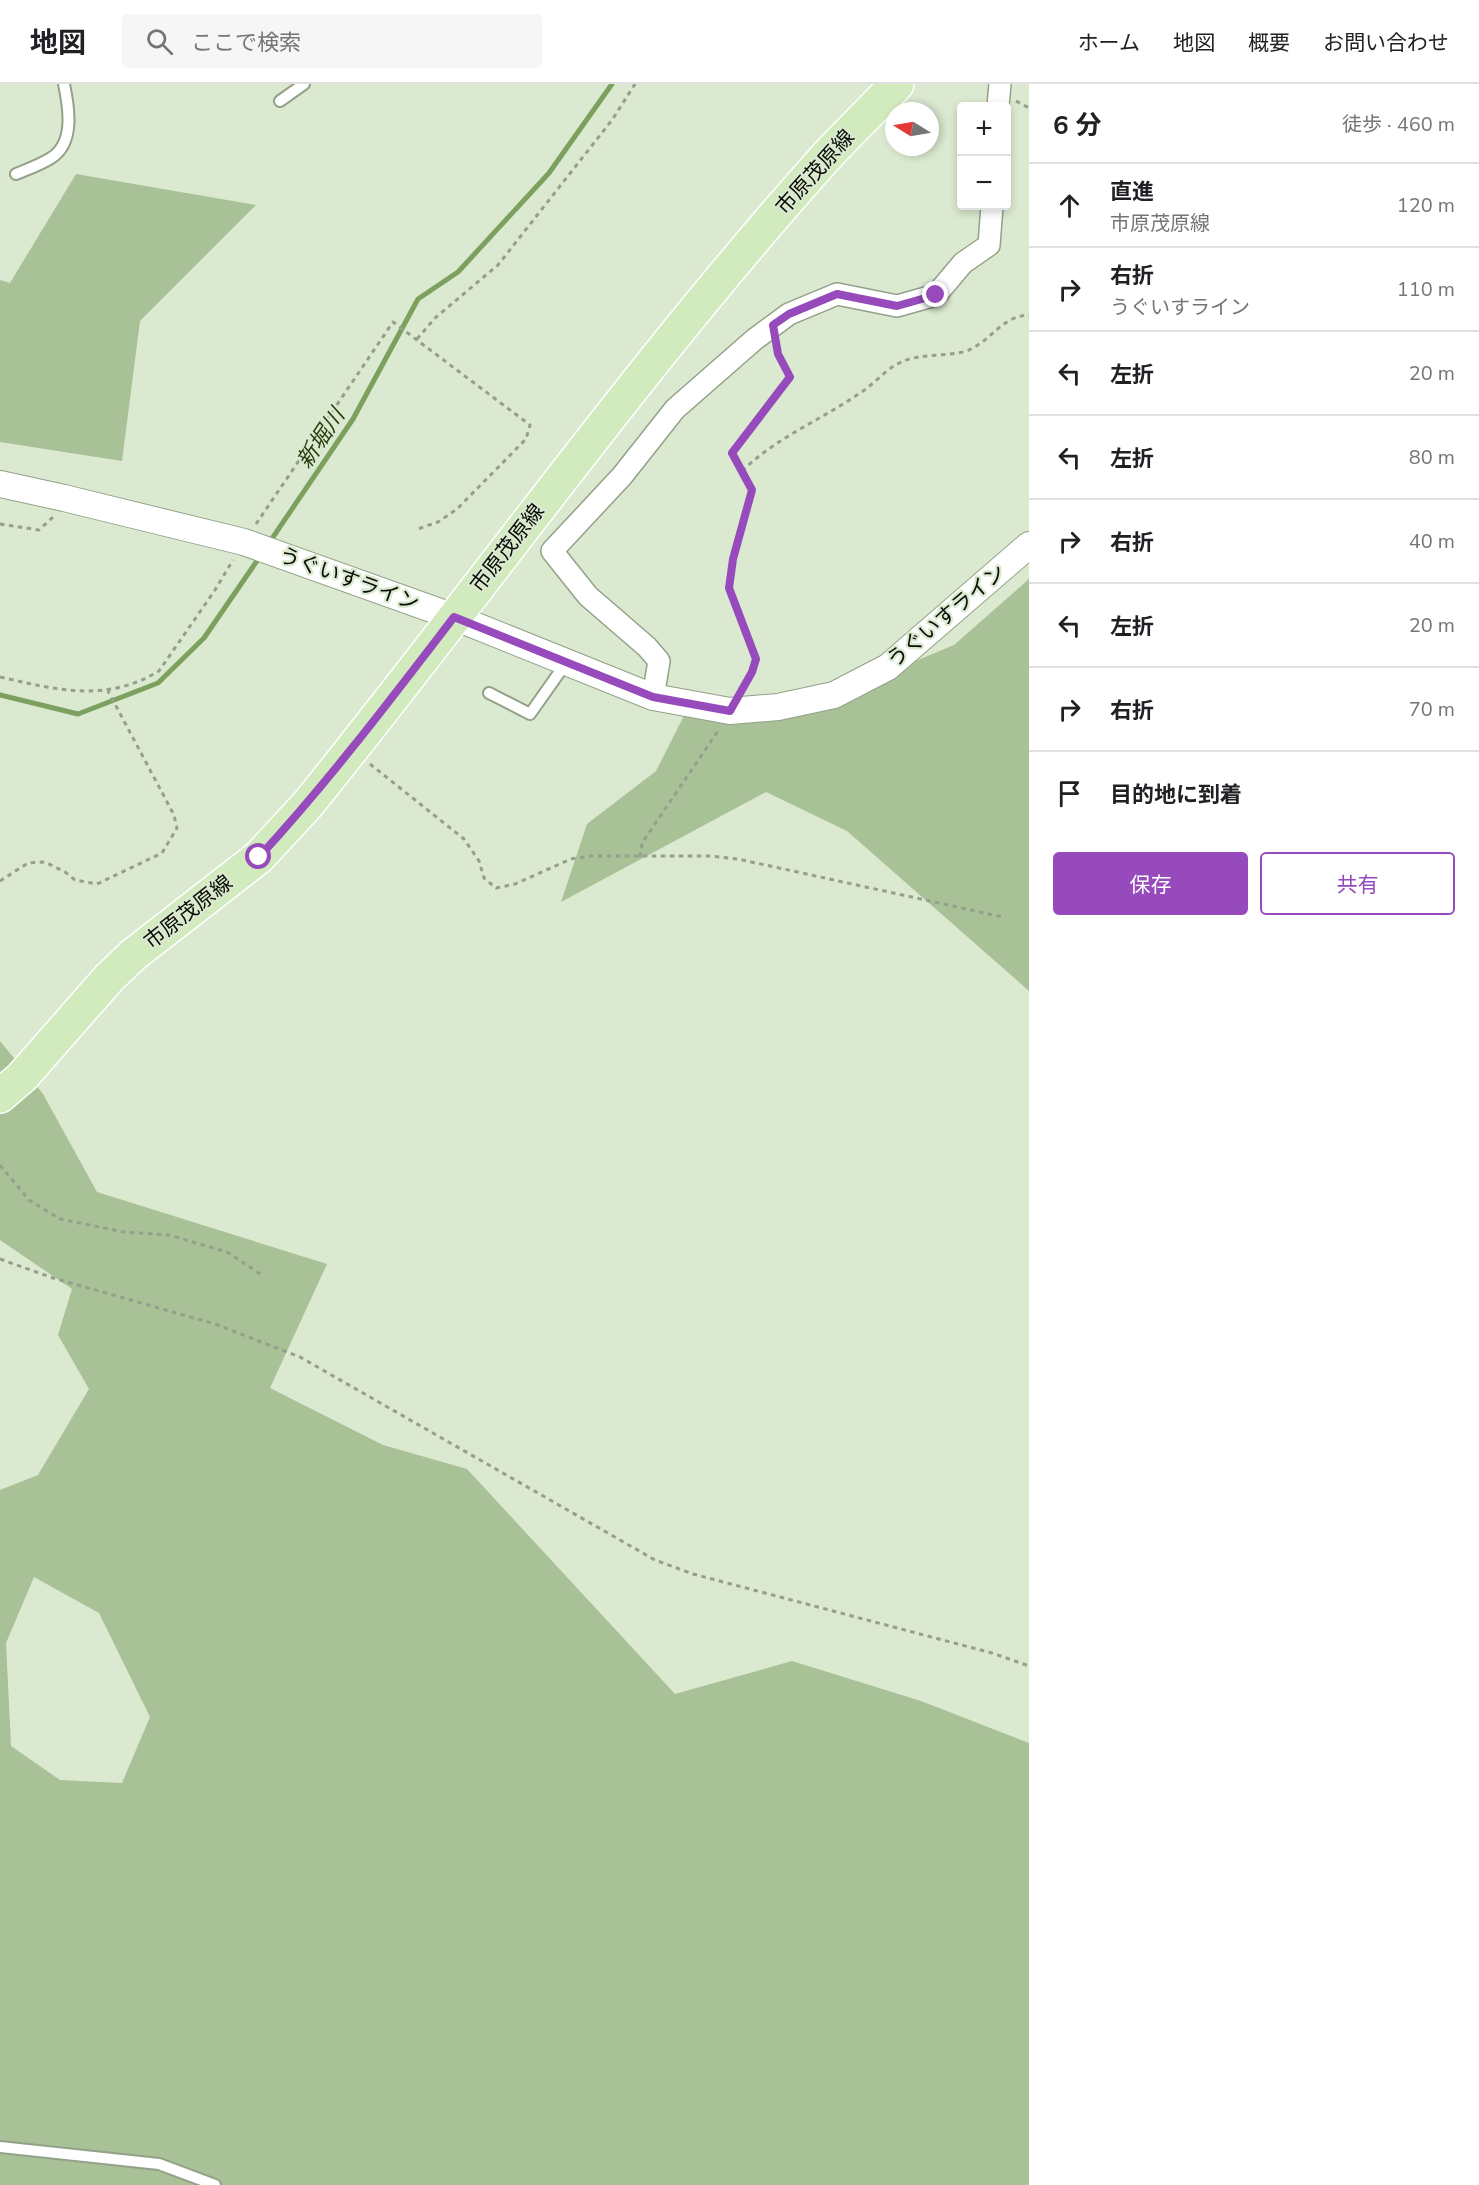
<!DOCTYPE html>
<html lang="ja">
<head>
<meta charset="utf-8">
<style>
  body { margin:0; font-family:"Nunito Sans","Noto Sans JP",sans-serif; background:#f6f6f6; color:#202124 }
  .controls { position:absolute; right:18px; top:18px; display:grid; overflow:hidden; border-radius:6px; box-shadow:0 3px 9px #0003 }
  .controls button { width:54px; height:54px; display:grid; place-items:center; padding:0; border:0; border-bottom:2px solid #e0e0e0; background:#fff; color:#202124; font:30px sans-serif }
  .compass { position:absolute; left:885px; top:18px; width:54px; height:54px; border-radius:50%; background:#fff; box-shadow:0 3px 9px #0003; rotate:281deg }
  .stop { position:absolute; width:18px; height:18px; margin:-14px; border:4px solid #964abc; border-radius:50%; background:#fff }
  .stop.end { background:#964abc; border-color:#fff; box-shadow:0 2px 6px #0008 }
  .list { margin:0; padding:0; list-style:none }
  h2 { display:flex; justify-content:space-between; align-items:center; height:78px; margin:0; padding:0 24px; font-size:26px }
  h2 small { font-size:20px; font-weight:400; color:#757577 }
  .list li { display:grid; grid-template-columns:39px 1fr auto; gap:18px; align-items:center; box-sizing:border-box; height:84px; padding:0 24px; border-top:2px solid #e0e0e0 }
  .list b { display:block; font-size:22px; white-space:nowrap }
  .list p { margin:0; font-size:20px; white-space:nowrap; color:#757577 }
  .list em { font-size:20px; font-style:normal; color:#757577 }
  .actions { display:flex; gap:12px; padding:18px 24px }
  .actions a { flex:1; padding:14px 0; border:2px solid #964abc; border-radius:6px; text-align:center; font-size:21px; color:#964abc }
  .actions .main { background:#964abc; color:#fff }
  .icon { flex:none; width:33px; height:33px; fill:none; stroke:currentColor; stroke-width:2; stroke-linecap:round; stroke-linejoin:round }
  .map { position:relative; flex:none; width:1029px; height:2101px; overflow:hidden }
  header { display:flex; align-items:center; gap:36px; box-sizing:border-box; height:84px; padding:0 30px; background:#fff; border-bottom:2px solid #e0e0e0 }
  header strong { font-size:28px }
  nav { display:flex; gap:33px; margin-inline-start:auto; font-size:21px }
  .search { width:420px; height:54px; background:#f6f6f6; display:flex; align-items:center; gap:15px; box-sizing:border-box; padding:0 21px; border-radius:6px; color:#757577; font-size:22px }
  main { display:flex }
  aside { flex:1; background:#fff }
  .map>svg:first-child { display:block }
  .green { fill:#a8c196; fill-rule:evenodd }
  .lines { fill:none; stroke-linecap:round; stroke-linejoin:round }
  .stream { stroke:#7ca15f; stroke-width:5 }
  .service-casing { stroke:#92a188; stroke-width:14 }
  .minor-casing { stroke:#92a188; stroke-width:24 }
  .tertiary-casing { stroke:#92a188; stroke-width:28 }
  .primary-casing { stroke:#fff; stroke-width:36 }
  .path { stroke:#949f8c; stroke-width:3; stroke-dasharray:4.5 4.5; stroke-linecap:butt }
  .service { stroke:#fff; stroke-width:10 }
  .minor { stroke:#fff; stroke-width:21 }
  .tertiary { stroke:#fff; stroke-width:26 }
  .primary { stroke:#d1eabe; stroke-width:33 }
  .route { stroke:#964abc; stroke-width:8 }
  .labels { text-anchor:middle; stroke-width:4.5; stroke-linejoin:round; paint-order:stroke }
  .street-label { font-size:21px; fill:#090d06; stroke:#dae9cf }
  .water-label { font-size:22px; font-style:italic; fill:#274010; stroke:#dae9cf }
</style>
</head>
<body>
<header>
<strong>地図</strong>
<div class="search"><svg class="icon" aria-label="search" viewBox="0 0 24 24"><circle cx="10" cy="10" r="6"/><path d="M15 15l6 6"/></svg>ここで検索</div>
<nav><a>ホーム</a><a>地図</a><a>概要</a><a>お問い合わせ</a></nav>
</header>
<main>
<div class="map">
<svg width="1029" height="2101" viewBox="0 0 1029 2101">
  <rect width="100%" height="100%" fill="#dae9cf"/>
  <!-- green -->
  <path class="green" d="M 76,90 L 256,121 L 140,237 L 122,377 L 0,358 L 0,196 L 10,199 Z
    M 1029,495 L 1029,907 L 847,747 L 766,708 L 561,818 L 587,740 L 656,687 L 690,620 L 834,611 L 954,561 Z
    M 0,957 L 43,1010 L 97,1108 L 327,1180 L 270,1304 L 383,1361 L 467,1385 L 675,1610 L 792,1577 L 921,1617 L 1029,1659 L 1029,2101 L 0,2101 L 0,1406 L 38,1391 L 89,1305 L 58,1251 L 72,1205 L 0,1156 ZM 34,1493 L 99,1529 L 150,1633 L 122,1699 L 60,1696 L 11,1662 L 6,1559 Z"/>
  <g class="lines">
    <!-- stream -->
    <path class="stream" d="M 269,459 L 353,335 L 418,215 L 458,188 L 549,89 L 612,0
      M 0,611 L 78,630 L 158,599 L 204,554 L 261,471"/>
    <!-- service casing -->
    <g class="service-casing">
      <path id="service" d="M 280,17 L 304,0
        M 16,90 C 28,85 40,81 51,74 C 75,59 69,24 64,0
        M 489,609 L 530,630 L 566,579
        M 0,2063 L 159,2080 L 215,2101"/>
    </g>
    <!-- minor casing -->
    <g class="minor-casing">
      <path id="minor" d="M 998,22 L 1000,0
        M 653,613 L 659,577 L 647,563 L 588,512 L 552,467 L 622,392 L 675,325 L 755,255 L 789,230 L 837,210 L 897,222 L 936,211 L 963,179 L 989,161 L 992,122"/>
    </g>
    <!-- tertiary casing -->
    <g class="tertiary-casing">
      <path id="tertiary" d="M 0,400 L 64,414 L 244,458 L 454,533 L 653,613 L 730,627 L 778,623 L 834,611 L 888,583 L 1029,461"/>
    </g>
    <!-- primary casing -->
    <g class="primary-casing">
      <path id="primary" d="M 0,1012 L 22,993 L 109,894 L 133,871 L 259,773 L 308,720 C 481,506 641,279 825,74 C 848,49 873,25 897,0"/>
    </g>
    <!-- path -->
    <path class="path" d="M 1016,17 L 1029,24
      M 417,255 L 435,234 L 498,181 L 612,36 L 635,0
      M 742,387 C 777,353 821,336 860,309 C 876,299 887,283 904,277 C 921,269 957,273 971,265 C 993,254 1003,232 1029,231
      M 0,440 L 39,446 L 53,433
      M 256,440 L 393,238 L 530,341 L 526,355 L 457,425 L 438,438 L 415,446
      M 0,593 C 57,606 106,619 159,587 L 215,506 L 233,476
      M 743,605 L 752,588 L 756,575 L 729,504 L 733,475 L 752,406 L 732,369 L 790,293 L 778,270 L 777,264
      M 370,680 L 464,755 L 479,777 L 484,794 L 496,804 L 515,800 L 571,775 L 591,772 L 709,772 L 738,775 L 1003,833
      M 640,773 L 642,759 L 718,647
      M 0,797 L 28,779 L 45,778 L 65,788 L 75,796 L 97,800 L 162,769 L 177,744 L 174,731 L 108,607
      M 0,1081 L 29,1116 L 60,1135 L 124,1148 L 169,1151 L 227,1168 L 262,1191
      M 0,1175 L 53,1194 L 215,1240 L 300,1273 L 655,1476 L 693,1490 L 992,1569 L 1029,1582"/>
    <!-- service -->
    <use href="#service" class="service"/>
    <!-- minor -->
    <use href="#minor" class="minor"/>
    <!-- tertiary -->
    <use href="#tertiary" class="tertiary"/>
    <!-- primary -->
    <use href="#primary" class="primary"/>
  </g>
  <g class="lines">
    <!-- route -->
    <path class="route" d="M 259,773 C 329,697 391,615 454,533 L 653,613 L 730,627 L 752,588 L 756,575 L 729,504 L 733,475 L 752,406 L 732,369 L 790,293 L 778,270 L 773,241 L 789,230 L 837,210 L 897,222 L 936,211"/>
  </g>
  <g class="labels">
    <!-- street labels -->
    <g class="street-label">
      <text transform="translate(815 88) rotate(-48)" y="7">市原茂原線</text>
      <text transform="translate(507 464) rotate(-52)" y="7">市原茂原線</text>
      <text transform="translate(349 495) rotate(20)" y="7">うぐいすライン</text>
      <text transform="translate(946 532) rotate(-40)" y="7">うぐいすライン</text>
      <text transform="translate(188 828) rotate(-38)" y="7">市原茂原線</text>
    </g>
    <!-- water labels -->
    <g class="water-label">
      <text transform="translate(320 354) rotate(-56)" y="8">新堀川</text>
    </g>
  </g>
</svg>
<div class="controls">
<button>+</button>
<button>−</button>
</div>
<svg class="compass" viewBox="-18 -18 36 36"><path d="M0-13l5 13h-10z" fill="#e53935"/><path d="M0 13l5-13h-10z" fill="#757577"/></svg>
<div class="stop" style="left:259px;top:773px"></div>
<div class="stop end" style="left:936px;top:211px"></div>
</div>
<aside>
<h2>6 分<small>徒歩 · 460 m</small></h2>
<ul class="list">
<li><svg class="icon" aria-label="ahead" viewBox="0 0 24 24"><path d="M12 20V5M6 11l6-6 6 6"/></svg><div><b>直進</b><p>市原茂原線</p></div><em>120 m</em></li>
<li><svg class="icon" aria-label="right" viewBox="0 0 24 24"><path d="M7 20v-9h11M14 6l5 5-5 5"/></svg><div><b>右折</b><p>うぐいすライン</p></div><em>110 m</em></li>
<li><svg class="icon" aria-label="left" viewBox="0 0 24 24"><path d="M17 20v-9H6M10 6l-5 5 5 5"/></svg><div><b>左折</b></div><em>20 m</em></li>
<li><svg class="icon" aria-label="left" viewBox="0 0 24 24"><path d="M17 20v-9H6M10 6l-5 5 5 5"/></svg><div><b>左折</b></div><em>80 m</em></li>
<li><svg class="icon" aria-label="right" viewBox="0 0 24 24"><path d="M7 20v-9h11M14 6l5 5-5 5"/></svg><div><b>右折</b></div><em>40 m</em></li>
<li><svg class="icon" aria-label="left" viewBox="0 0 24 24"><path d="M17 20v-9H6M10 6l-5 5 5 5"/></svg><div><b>左折</b></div><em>20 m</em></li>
<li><svg class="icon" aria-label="right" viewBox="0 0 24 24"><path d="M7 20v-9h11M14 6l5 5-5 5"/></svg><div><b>右折</b></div><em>70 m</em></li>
<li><svg class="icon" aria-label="arrive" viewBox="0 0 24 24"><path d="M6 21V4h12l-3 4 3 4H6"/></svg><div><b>目的地に到着</b></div></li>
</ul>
<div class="actions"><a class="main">保存</a><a>共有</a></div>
</aside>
</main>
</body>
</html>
